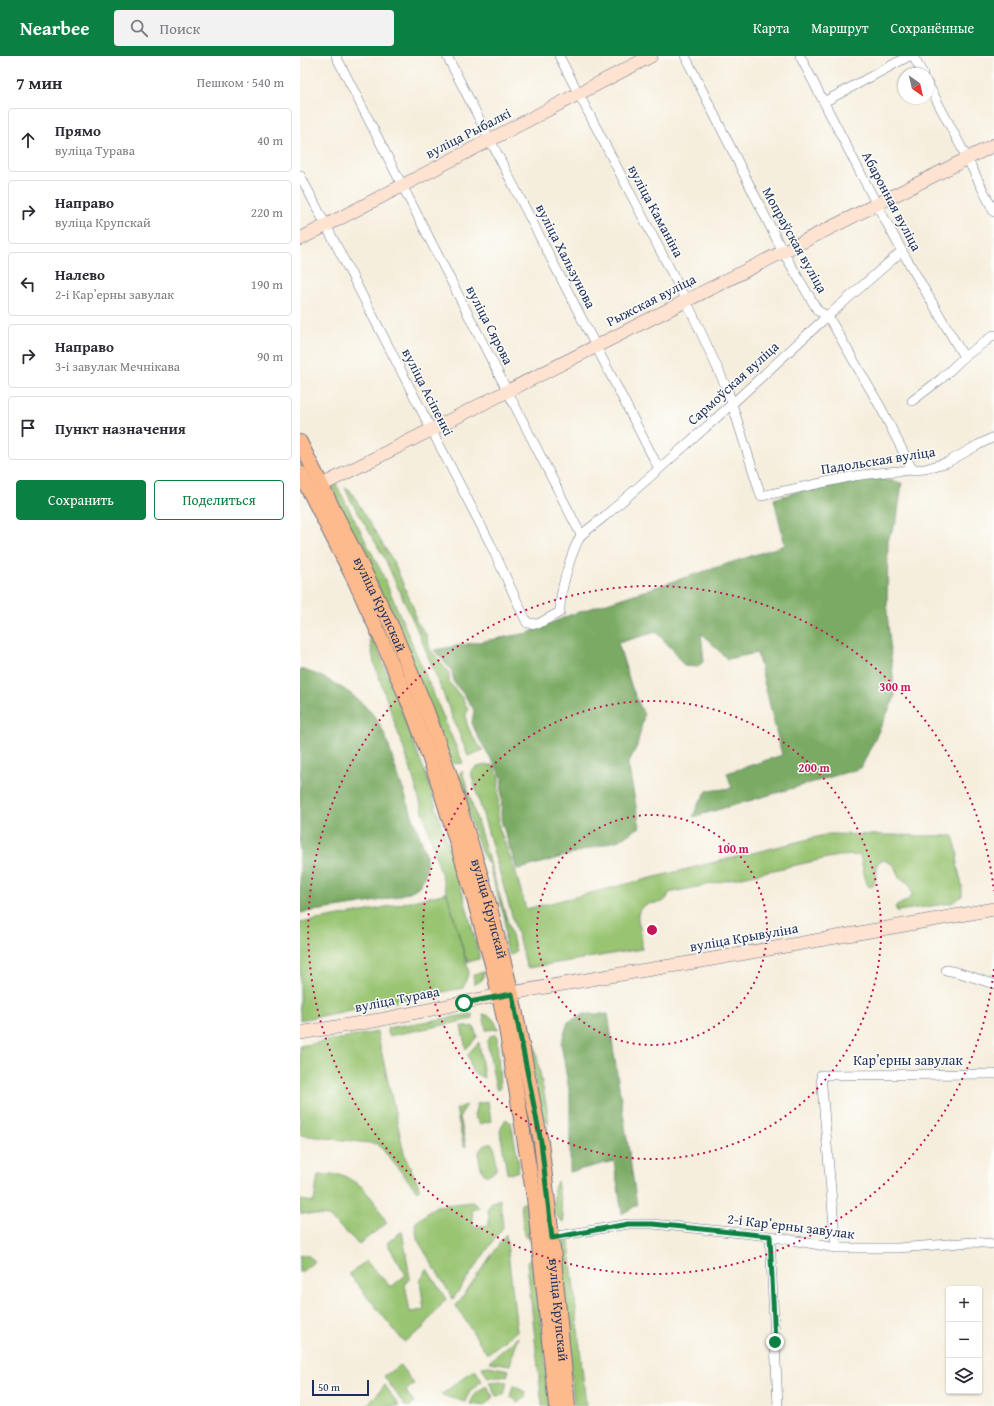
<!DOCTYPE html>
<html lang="ru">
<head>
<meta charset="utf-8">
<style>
  body { margin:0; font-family:"Gentium Book Plus",serif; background:#f2f2f3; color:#2b2b33 }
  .controls { position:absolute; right:12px; bottom:12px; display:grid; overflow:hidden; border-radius:4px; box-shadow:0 1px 3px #0004 }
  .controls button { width:36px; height:36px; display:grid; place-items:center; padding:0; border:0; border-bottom:1px solid #e1e1e2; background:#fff; color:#2b2b33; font:20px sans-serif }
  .compass { position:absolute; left:598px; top:12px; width:36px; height:36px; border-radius:50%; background:#fff; box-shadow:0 1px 3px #0004; rotate:146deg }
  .scale { position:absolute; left:12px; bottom:10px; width:57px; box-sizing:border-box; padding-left:4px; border:2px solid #1b2f5e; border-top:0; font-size:11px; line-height:14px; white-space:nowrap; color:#1b2f5e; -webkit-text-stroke:3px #fdfcf7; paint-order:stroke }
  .stop { position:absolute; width:12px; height:12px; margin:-9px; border:3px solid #0b8043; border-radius:50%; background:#fff }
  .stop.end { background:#0b8043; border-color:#fff; box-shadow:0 1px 4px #0008 }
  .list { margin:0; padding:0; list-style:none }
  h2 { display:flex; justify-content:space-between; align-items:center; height:52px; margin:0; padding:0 16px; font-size:17px }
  h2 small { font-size:13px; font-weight:400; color:#7c7c81 }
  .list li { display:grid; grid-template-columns:26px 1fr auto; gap:12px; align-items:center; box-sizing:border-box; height:64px; margin:0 8px 8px; padding:0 8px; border:1px solid #e1e1e2; border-radius:4px }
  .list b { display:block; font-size:15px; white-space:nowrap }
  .list p { margin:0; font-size:13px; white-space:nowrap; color:#7c7c81 }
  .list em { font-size:13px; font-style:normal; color:#7c7c81 }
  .actions { display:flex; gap:8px; padding:12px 16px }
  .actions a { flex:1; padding:9px 0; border:1px solid #0b8043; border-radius:4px; text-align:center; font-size:14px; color:#0b8043 }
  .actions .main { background:#0b8043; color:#fff }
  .icon { flex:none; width:22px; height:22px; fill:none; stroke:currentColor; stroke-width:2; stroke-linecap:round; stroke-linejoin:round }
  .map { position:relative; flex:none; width:694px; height:1350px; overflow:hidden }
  header { display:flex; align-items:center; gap:24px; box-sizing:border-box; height:56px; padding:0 20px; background:#0b8043; color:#fff }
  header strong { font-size:19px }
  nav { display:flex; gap:22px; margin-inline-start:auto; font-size:14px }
  .search { width:280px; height:36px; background:#f2f2f3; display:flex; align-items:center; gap:10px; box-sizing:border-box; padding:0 14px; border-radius:4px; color:#7c7c81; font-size:15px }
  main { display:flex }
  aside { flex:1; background:#fff }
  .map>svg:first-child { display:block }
  .green { fill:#99c472; stroke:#5a7a68 }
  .forest { fill:#7aaa64; stroke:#4a6c61 }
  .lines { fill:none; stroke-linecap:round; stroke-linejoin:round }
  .street-casing { stroke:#68728a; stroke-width:10 }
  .secondary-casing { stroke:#68728a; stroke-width:14 }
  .primary-casing { stroke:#68728a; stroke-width:16 }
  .street { stroke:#fff; stroke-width:9 }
  .secondary { stroke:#fee3d1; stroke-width:13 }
  .primary { stroke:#fcba8d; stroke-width:14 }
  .route { stroke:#0b8043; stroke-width:5 }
  .ring { fill:none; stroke:#c2185b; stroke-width:2; stroke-dasharray:2 4 }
  .labels { text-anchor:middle; stroke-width:3; stroke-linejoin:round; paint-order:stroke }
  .street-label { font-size:14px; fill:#1b2f5e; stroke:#fdfcf7 }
  .centre { fill:#c2185b; stroke:#fdfcf7; stroke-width:2 }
  .ring-label { font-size:12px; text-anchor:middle; font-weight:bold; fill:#c2185b; stroke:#fdfcf7; stroke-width:3; stroke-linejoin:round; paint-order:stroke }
</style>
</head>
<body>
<header>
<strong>Nearbee</strong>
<div class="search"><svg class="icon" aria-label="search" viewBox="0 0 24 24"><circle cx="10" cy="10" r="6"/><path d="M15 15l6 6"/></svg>Поиск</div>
<nav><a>Карта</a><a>Маршрут</a><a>Сохранённые</a></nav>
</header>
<main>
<aside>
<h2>7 мин<small>Пешком · 540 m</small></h2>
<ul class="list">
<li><svg class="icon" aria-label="ahead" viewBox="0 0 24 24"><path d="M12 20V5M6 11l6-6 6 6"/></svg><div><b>Прямо</b><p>вуліца Турава</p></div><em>40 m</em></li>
<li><svg class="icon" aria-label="right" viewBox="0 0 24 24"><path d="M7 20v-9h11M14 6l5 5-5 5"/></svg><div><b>Направо</b><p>вуліца Крупскай</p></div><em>220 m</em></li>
<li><svg class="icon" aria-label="left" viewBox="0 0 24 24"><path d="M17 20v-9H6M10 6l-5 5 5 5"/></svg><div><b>Налево</b><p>2-і Карʼерны завулак</p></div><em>190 m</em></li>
<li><svg class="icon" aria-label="right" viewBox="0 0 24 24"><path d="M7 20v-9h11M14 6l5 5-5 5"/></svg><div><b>Направо</b><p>3-і завулак Мечнікава</p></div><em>90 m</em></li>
<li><svg class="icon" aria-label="arrive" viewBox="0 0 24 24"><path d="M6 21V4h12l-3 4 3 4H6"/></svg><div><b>Пункт назначения</b></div></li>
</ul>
<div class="actions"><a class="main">Сохранить</a><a>Поделиться</a></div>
</aside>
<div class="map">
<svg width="694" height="1350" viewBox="0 0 694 1350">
  <rect width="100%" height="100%" fill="#fdfcf7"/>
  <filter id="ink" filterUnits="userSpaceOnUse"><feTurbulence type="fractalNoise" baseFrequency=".025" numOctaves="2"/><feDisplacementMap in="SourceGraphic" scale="8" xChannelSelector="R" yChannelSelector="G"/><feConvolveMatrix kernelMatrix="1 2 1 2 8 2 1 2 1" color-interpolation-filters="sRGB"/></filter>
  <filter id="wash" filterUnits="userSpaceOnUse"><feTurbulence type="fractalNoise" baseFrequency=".012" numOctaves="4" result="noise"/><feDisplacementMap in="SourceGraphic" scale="16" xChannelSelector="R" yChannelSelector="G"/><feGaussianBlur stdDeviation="0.9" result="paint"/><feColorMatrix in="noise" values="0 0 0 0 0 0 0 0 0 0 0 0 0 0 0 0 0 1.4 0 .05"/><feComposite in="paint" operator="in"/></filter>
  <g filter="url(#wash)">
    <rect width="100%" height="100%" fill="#f6eedd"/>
    <!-- green -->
    <path class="green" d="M 35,426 L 81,515 L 163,707 L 155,708 L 150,704 L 71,515 L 34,438 L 32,429 Z
      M 45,431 L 50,434 L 94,507 L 114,553 L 116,565 L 126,578 L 130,593 L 149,617 L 149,626 L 162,642 L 168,653 C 167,656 165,660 166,663 C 167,673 176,687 183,694 L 168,700 L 120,580 L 84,501 L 50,443 Z
      M 67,569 L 79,596 L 129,727 L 140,765 L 153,802 L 179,898 L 179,903 L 168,906 L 165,900 L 110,711 L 74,607 Z
      M 184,709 L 193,709 L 199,721 L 198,759 L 199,772 L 216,817 L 226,853 L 529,778 L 653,780 L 658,797 L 657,808 L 662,830 L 662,840 L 652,847 L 597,855 L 595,851 L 609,843 L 612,839 L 609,827 L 599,822 L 594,809 L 584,804 L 577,807 L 577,816 L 574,829 L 569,831 L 566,826 L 560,799 L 537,800 L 397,831 L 369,837 C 365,854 347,841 339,855 C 336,863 340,870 341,877 C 342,883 342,888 342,893 L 227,912 L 171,717 L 175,712 Z
      M 162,715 L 212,880 L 216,895 L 211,899 L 209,898 L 205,890 L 205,863 L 192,821 L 189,809 L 181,796 L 158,725 L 158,719 Z
      M 147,837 L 169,916 L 163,932 L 0,964 L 0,867 L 68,855 Z
      M 184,916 L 182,924 L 174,929 L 173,919 Z
      M 172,958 L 173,963 L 89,980 L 87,972 Z
      M 183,958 C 193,960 195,965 198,973 L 186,974 Z
      M 161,970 L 174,971 L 177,981 L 166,993 Z
      M 226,970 L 232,975 L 248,1058 L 248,1069 L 239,1049 Z
      M 77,976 L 105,1101 L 120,1132 L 117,1135 L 78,1088 L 0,1079 L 0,990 Z
      M 194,979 L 196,979 L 197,981 L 200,1032 L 198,1034 L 196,1033 L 187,985 L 190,980 Z
      M 179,986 L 184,1022 L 172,1016 L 168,998 Z
      M 188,1045 L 191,1065 L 180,1068 L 174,1060 L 177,1048 Z
      M 166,1049 L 160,1061 L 166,1090 L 164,1091 L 156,1053 Z
      M 206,1063 L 210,1066 L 212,1071 L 219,1109 L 218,1115 L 210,1118 L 207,1117 L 200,1075 L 204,1066 Z
      M 188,1088 L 192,1088 L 195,1093 L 196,1114 L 188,1119 L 185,1119 C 181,1115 178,1102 179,1097 C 180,1092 184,1089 188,1088 Z
      M 18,1119 L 43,1119 L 61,1130 L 74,1145 L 87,1167 L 59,1188 L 28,1160 L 0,1157 L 0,1144 L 14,1146 Z
      M 257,1125 L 264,1166 L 261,1165 L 253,1157 L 254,1133 Z
      M 200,1143 L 203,1171 L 153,1243 L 117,1183 L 115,1167 L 136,1150 L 172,1146 L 180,1152 L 172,1154 L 174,1171 L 189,1169 L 188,1152 L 192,1146 Z
      M 223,1147 L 228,1148 L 231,1180 L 226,1182 L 224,1179 L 221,1148 Z
      M 102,1175 L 110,1222 L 105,1228 L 110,1256 L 124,1254 L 120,1224 L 127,1213 L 146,1243 L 122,1273 L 104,1286 L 49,1218 L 66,1205 L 91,1231 L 106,1219 L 87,1187 Z
      M 206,1178 L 217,1275 L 187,1298 L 156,1250 Z
      M 261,1185 L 269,1185 L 286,1350 L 274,1350 L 258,1188 Z
      M 0,1199 L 7,1199 L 15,1205 L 0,1217 Z
      M 230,1203 L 234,1206 L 251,1350 L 242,1350 L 227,1207 Z
      M 218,1281 L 210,1309 L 189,1306 Z
      M 100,1309 L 114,1328 L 106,1335 L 114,1347 L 110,1350 L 105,1350 L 84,1320 Z
      M 189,1310 L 209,1314 L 207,1320 L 197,1320 L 188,1322 L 182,1311 Z
      M 175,1313 L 182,1325 C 174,1330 168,1337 165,1346 L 141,1339 Z
      M 199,1325 L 207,1326 L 204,1339 L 196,1340 L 189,1326 Z
      M 85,1329 L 99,1350 L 67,1350 Z
      M 186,1329 L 193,1341 L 184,1350 L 170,1348 L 175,1338 Z
      M 213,1329 L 225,1336 L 225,1342 L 217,1347 L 216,1344 L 210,1341 Z"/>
    <!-- forest -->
    <path class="forest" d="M 545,421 L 581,423 L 602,427 L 597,464 L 588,483 L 587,556 L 595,641 L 561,712 L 490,733 L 393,761 L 398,748 L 407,735 L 432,732 L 427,717 L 482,699 L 457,597 L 427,603 L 401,577 L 404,605 L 397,611 L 384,610 L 374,595 L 356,576 L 318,587 L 332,632 L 344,659 L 337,690 L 328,708 L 340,771 L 319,784 L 217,814 L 201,764 L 202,721 L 178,681 L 172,667 L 174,654 L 165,640 L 154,627 L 152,615 L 134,594 L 228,577 L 270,559 L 485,489 L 474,443 Z
      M 0,613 C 27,620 56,638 74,660 C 85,674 90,694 95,711 C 105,739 115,767 125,795 C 127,806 128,820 119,830 C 105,845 24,853 0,857 Z
      M 284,958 L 308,958 L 337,1149 L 322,1158 L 314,1105 L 270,1116 L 270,1040 L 261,987 L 268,966 Z"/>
  </g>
  <g filter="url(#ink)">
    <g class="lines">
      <!-- street casing -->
      <g class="street-casing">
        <path id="street" d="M 147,0 L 359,413
          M 259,0 L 386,244 L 428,335 L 461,440 L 554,420 L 586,416 L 625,413 L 648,406 L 678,389 L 694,381
          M 385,0 L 483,196 L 518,255 L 528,260 L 581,352 L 613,415
          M 500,0 L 577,149 L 602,195 L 664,301
          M 613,0 L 623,18
          M 628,28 L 667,102 L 694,156
          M 524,46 L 609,0
          M 0,119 L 190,487 L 227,567 L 238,568 L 260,556 C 259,537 271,496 281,479 L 36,0
          M 612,345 L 641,323 L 664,301 L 694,279
          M 281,479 L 305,460 L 359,413 L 432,348 L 522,265 L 602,195
          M 646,914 L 660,917 L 694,928
          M 470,1180 L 478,1350
          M 247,1182 L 328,1168 L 353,1168 L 470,1180 L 536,1192 L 598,1192 L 673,1186 L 694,1188
          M 536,1192 L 521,1019 L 694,1018"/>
      </g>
      <!-- secondary casing -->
      <g class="secondary-casing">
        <path id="secondary" d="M 0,183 L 351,0
          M 22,429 L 694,89
          M 0,977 L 79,964 L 200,939 L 309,920 L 407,904 L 694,853"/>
      </g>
      <!-- primary casing -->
      <g class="primary-casing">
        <g id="primary">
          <path id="s1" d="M 0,386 L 92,571 L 127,655 L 149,716 L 186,836 L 212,938 L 241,1086 L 252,1182 L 268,1350"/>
          <path d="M 0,417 L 54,523 L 79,578 L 114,659 L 136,720 L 172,836 L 193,912 L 206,972 L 234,1142 L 256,1350"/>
        </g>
      </g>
      <!-- street -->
      <use href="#street" class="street"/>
      <!-- secondary -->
      <use href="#secondary" class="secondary"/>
      <!-- primary -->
      <use href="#primary" class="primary"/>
    </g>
  </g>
  <g class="lines" filter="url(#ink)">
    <!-- route -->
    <path class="route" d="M 164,947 L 212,938 L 241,1086 L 252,1182 L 328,1168 L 353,1168 L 470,1180 L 475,1286"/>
  </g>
  <!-- distance rings -->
  <g class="ring">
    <circle cx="352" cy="874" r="115"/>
    <circle cx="352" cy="874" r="229"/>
    <path d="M694 913A344 344 0 1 1 694 835"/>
  </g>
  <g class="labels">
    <!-- street labels -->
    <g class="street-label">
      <text transform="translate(168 77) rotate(-27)" y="5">вуліца Рыбалкі</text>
      <text transform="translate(592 145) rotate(62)" y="5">Абаронная вуліца</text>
      <text transform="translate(356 155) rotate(62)" y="5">вуліца Каманіна</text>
      <text transform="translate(495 184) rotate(61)" y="5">Мопраўская вуліца</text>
      <text transform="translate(266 200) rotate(63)" y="5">вуліца Хальзунова</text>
      <text transform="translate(351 244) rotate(-27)" y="5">Рыжская вуліца</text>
      <text transform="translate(190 269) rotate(63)" y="5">вуліца Сярова</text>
      <text transform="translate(433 327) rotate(-42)" y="5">Сармоўская вуліца</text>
      <text transform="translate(128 336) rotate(63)" y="5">вуліца Асіпенкі</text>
      <text transform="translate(578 404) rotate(-9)" y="5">Падольская вуліца</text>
      <text dy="5" stroke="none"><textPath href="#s1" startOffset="181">вуліца Крупскай</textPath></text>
      <text dy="5" stroke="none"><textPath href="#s1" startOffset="505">вуліца Крупскай</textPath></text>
      <text transform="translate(444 881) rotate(-10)" y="5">вуліца Крывуліна</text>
      <text transform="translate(97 943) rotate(-11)" y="5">вуліца Турава</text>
      <text x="608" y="1009">Карʼерны завулак</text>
      <text transform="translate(491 1170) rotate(7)" y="5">2-і Карʼерны завулак</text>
      <text dy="5" stroke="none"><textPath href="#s1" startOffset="913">вуліца Крупскай</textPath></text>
    </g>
  </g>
  <circle cx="352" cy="874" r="6" class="centre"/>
  <g class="ring-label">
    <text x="595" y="635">300 m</text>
    <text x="514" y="716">200 m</text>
    <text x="433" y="797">100 m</text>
  </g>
</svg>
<div class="controls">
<button>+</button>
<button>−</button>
<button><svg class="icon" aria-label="layers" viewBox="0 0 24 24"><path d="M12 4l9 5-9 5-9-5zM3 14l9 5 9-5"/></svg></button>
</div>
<svg class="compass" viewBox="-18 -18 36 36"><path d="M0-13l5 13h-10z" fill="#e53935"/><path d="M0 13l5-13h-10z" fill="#7c7c81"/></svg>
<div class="scale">50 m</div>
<div class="stop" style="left:164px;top:947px"></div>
<div class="stop end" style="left:475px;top:1286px"></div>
</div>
</main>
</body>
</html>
